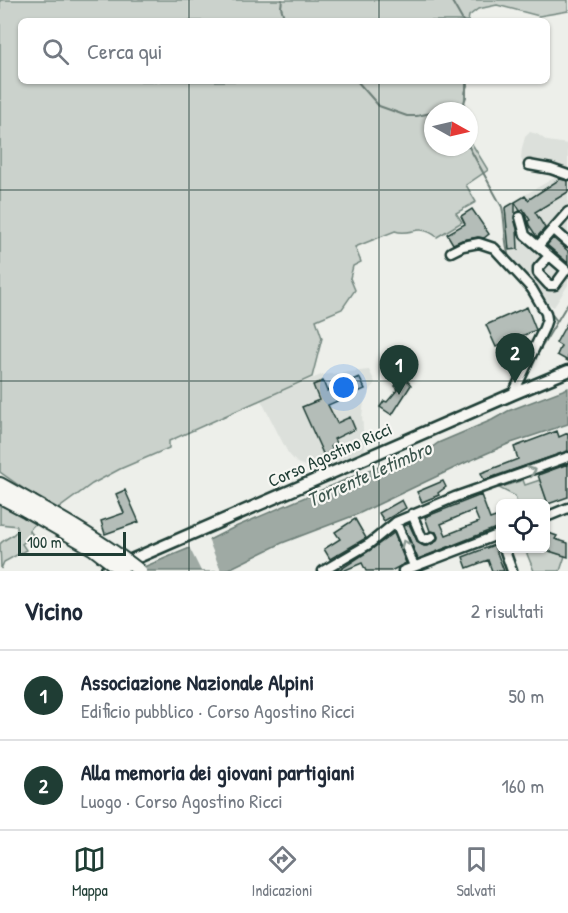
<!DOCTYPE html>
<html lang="it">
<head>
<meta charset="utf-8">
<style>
  body { margin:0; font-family:"Patrick Hand",sans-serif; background:#f6f6f7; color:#1f2937 }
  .controls { position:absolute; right:18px; bottom:18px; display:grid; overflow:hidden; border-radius:9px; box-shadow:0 2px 4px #0004 }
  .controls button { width:54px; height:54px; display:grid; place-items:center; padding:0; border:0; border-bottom:2px solid #e0e1e3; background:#fff; color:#1f2937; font:30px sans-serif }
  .compass { position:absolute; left:424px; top:102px; width:54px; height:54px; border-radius:50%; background:#fff; box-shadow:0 2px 4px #0004; rotate:98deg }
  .scale { position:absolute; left:18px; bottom:15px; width:108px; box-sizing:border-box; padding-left:6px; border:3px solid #1f3d34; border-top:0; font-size:16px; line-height:21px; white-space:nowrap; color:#1f3d34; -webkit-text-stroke:4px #f6f6f2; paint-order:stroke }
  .you { position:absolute; left:344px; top:388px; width:21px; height:21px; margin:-15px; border:4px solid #fff; border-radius:50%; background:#1a73e8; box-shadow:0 0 0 9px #1a73e833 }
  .badge { display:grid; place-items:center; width:39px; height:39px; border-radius:50%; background:#1f3d34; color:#fff; font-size:20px; font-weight:700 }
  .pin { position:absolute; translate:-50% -50px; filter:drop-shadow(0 2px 3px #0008) }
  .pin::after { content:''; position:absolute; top:32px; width:21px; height:18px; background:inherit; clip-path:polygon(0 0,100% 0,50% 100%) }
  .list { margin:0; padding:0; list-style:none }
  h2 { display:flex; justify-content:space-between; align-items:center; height:78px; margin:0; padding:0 24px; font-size:26px }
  h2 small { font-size:20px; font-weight:400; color:#747a83 }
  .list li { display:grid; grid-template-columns:39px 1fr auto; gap:18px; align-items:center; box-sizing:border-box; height:90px; padding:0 24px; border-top:2px solid #e0e1e3 }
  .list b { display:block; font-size:22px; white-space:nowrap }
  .list p { margin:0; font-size:20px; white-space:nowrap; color:#747a83 }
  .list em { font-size:20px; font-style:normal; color:#747a83 }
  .icon { flex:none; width:33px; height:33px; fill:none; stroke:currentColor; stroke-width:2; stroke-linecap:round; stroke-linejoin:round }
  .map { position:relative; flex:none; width:568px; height:571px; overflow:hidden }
  .search { position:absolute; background:#fff; box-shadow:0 2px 4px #0004; left:18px; right:18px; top:18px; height:66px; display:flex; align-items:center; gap:15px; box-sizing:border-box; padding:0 21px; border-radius:9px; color:#747a83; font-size:22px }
  .sheet { height:258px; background:#fff }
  nav { display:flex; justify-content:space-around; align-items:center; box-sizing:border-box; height:84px; border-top:2px solid #e0e1e3; background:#fff; font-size:16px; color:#747a83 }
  nav a { display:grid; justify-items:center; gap:3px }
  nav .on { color:#1f3d34 }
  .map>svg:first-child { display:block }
  .built { fill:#dce0db }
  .green { fill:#cbd2cc; stroke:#758880; stroke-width:1.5 }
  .water { fill:#9faaa4; stroke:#6c7e77; stroke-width:1.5 }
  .pier { fill:#edefea }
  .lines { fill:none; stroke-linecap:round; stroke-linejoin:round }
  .stream { stroke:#6c7e77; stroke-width:2 }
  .building { fill:#b4bdb8; stroke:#1f3d34; stroke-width:1.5; fill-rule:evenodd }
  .minor-casing { stroke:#1f3d34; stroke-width:13 }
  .major-casing { stroke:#1f3d34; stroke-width:15 }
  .highway-casing { stroke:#1f3d34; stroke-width:16 }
  .minor { stroke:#f6f6f2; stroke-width:8 }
  .major { stroke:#f6f6f2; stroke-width:10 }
  .highway { stroke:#f6f6f2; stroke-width:12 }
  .highway-bridge-casing { stroke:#1f3d34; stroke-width:16; stroke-linecap:butt }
  .highway-bridge { stroke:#f6f6f2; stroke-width:12 }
  .oneway { stroke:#8a9a93 }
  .grid { fill:none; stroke:#1f3d34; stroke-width:1.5; stroke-opacity:0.55 }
  .labels { text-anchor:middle; stroke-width:4.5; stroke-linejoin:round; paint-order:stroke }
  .street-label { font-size:18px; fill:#1f3d34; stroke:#f6f6f2 }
  .water-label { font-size:20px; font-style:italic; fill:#3f5850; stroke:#f6f6f2 }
</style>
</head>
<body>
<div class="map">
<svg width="568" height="571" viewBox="0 0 568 571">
  <rect width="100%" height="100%" fill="#edefea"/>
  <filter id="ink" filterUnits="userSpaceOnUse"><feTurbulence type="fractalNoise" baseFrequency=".0167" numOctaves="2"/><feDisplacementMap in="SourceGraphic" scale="12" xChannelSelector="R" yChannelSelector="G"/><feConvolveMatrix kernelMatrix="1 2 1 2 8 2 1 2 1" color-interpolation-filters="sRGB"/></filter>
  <g filter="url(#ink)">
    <!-- built -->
    <path class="built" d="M 530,132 L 537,134 L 547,141 L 568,144 L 568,285 L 554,307 L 549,304 L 510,256 L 504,207 L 554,178 L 552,173 L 528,167 L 522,161 L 521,158 L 522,148 L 525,137 Z
      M 369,370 L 375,382 L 364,402 L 362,416 L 365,452 L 325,469 L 310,468 L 297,463 L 288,453 L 261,400 L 321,375 Z"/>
    <!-- green -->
    <path class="green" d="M 0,0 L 568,0 L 568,11 L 539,16 L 497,5 L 478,9 L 469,16 L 468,21 L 21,21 L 21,81 L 469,81 L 465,92 L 464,111 L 433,111 L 433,147 L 469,147 L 469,139 L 488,170 L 466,185 L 476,202 L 456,213 L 462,222 L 437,237 C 418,222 411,237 395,231 L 355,247 L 361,262 L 353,266 L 350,278 L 355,290 L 342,309 L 316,320 L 322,338 L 312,377 L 169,441 L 169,448 L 120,469 L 92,484 L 55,511 L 0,472 Z
      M 523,480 L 525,485 L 540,480 L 548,504 L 546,505 L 546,503 L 517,503 L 515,496 L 499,488 Z
      M 0,504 L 35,524 L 29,530 L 33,535 L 22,544 L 26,550 L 4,562 L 1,569 L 0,544 C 5,538 12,537 17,531 L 17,526 L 0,524 Z
      M 523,549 L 542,549 L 565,556 L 560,571 L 534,571 L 527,554 Z"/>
    <!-- water -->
    <path class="water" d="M 568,388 L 568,424 L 508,444 L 467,462 L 358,514 L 282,543 L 225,571 L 134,571 L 207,541 L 233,528 L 352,477 L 410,453 L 431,448 L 438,443 L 492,420 L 508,411 Z"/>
    <!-- pier -->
    <path class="pier" d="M 207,537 L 210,544 L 221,571 L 201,571 L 188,545 Z"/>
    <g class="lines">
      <!-- stream -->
      <path class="stream" d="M 282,0 L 281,7 L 285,21
        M 451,0 L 463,21
        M 357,81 L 379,106 L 407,116 L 417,116 L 431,113 L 433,114
        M 461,111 L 466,97 L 466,81
        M 469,147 L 502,207 C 506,223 504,247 510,260
        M 550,312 L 557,321
        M 531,365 L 568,303"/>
    </g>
    <!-- building -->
    <path class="building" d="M 560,179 L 568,181 L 568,192 L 535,212 L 545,228 L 537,237 L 529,225 L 528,221 L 530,220 L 523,209 L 520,211 L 515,202 L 525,196 L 528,200 Z
      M 515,202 L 515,213 L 514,218 L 517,229 L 518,249 L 509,250 L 505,208 Z
      M 472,209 L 489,234 L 484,238 L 478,237 L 462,240 L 453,244 L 447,234 L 465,224 L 461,216 Z
      M 553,238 L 568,251 L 568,263 L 547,245 Z
      M 527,307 L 536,330 L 496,347 L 486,325 Z
      M 568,321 L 568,361 L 557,355 L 561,346 L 556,343 Z
      M 359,377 L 365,389 L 328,405 L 337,423 L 350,417 L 355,429 L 334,439 L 336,443 L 331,446 L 334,454 L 325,458 L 302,407 L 319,400 L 313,385 L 323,381 L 327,391 Z
      M 404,377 L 411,385 L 392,415 L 380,407 L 384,401 L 387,402 L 398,389 L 395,386 Z
      M 557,431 L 559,437 L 568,433 L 568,451 L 484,480 L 481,473 L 518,459 L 514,447 Z
      M 568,464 L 568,497 L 548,504 L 538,475 Z
      M 443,481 L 446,487 L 438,493 L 439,495 L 422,502 L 417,492 Z
      M 125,490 L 139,522 L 105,534 L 101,521 L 124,513 L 116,494 Z
      M 481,495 L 490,519 L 501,515 L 501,526 L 418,559 L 404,526 L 409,524 L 418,543 L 424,546 L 428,546 L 437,541 L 438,537 L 436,532 L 430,531 L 425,517 ZM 474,510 L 479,522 L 446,535 L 441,524 Z
      M 402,500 L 406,508 L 384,521 L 379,513 Z
      M 355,519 L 366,538 L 330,559 L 324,549 L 340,539 L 335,532 Z
      M 546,532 L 557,536 L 555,539 L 568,543 L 568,557 L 546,550 Z
      M 394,533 L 406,563 L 391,571 L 366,571 L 362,563 L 343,571 L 338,571 L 372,549 Z
      M 494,545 L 504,571 L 492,571 L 488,560 L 467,568 L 463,557 Z"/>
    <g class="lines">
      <!-- minor casing -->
      <g class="minor-casing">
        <path id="minor" d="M 529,165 L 551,169 L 568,175
          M 520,217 L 525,235 L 566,270 L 555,285 L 549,285 L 538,273 L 538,268 L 549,256
          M 553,229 L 568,242
          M 538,246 L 568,212
          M 451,252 L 463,246 L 479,243 L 494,248 L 532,289 L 546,313 L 547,319 L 544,328 L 513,394
          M 412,514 L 422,538 L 425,540 L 432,537
          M 546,517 L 568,508
          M 396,522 L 414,566
          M 504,548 L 512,571
          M 323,571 L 369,544 L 396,522 L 455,497 L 568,457
          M 403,571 L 500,534"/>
      </g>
      <!-- major casing -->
      <g class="major-casing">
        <path id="major" d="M 106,571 L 513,394 L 568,371"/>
      </g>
      <!-- highway casing -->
      <g class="highway-casing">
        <path id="highway" d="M 0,484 L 32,502
          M 0,497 L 27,511"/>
      </g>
      <!-- minor -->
      <use href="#minor" class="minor"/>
      <!-- major -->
      <use href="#major" class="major"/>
      <!-- highway -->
      <use href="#highway" class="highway"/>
      <!-- highway-bridge casing -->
      <g class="highway-bridge-casing">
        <path id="highway-bridge" d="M 32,502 C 70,523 106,544 140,571
          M 27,511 L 92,548 L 122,571"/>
      </g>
      <!-- highway-bridge -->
      <use href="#highway-bridge" class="highway-bridge"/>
    </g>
    <!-- one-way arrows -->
    <defs><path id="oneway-chevron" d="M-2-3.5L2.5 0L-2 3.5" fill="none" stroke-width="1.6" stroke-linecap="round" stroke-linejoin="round" transform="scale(1.5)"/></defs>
    <g class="oneway">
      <use href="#oneway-chevron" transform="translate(532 471) rotate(-20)"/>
      <use href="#oneway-chevron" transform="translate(405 544) rotate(-113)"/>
    </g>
  </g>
  <!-- grid -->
  <path class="grid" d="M 189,0 L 189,21M 379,0 L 379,21M 189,81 L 189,571M 379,81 L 379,571M 0,190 L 568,190M 0,381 L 568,381"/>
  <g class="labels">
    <!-- street labels -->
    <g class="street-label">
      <text transform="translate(330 455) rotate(-24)" y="6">Corso Agostino Ricci</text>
    </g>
    <!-- water labels -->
    <g class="water-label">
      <text transform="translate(369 474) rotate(-24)" y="7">Torrente Letimbro</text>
    </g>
  </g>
</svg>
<div class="controls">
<button><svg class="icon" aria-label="locate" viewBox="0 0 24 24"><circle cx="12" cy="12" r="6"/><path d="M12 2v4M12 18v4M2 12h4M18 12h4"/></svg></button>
</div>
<svg class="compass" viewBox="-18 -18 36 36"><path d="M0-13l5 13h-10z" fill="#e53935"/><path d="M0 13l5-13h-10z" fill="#747a83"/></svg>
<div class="scale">100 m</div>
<div class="you"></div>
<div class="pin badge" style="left:399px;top:395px">1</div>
<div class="pin badge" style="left:515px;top:383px">2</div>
<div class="search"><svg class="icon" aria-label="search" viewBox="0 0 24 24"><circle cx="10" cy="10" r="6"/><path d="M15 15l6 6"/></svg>Cerca qui</div>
</div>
<section class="sheet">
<h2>Vicino<small>2 risultati</small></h2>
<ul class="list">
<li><span class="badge">1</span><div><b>Associazione Nazionale Alpini</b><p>Edificio pubblico · Corso Agostino Ricci</p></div><em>50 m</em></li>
<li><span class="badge">2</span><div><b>Alla memoria dei giovani partigiani</b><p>Luogo · Corso Agostino Ricci</p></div><em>160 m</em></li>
</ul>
</section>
<nav>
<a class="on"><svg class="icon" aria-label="map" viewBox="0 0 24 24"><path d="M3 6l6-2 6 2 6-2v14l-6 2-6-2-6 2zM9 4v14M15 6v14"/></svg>Mappa</a>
<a><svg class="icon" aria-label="directions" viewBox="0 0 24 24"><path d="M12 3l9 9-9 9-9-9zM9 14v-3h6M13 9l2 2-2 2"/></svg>Indicazioni</a>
<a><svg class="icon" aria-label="saved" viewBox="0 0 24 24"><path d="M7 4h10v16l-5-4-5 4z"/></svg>Salvati</a>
</nav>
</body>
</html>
